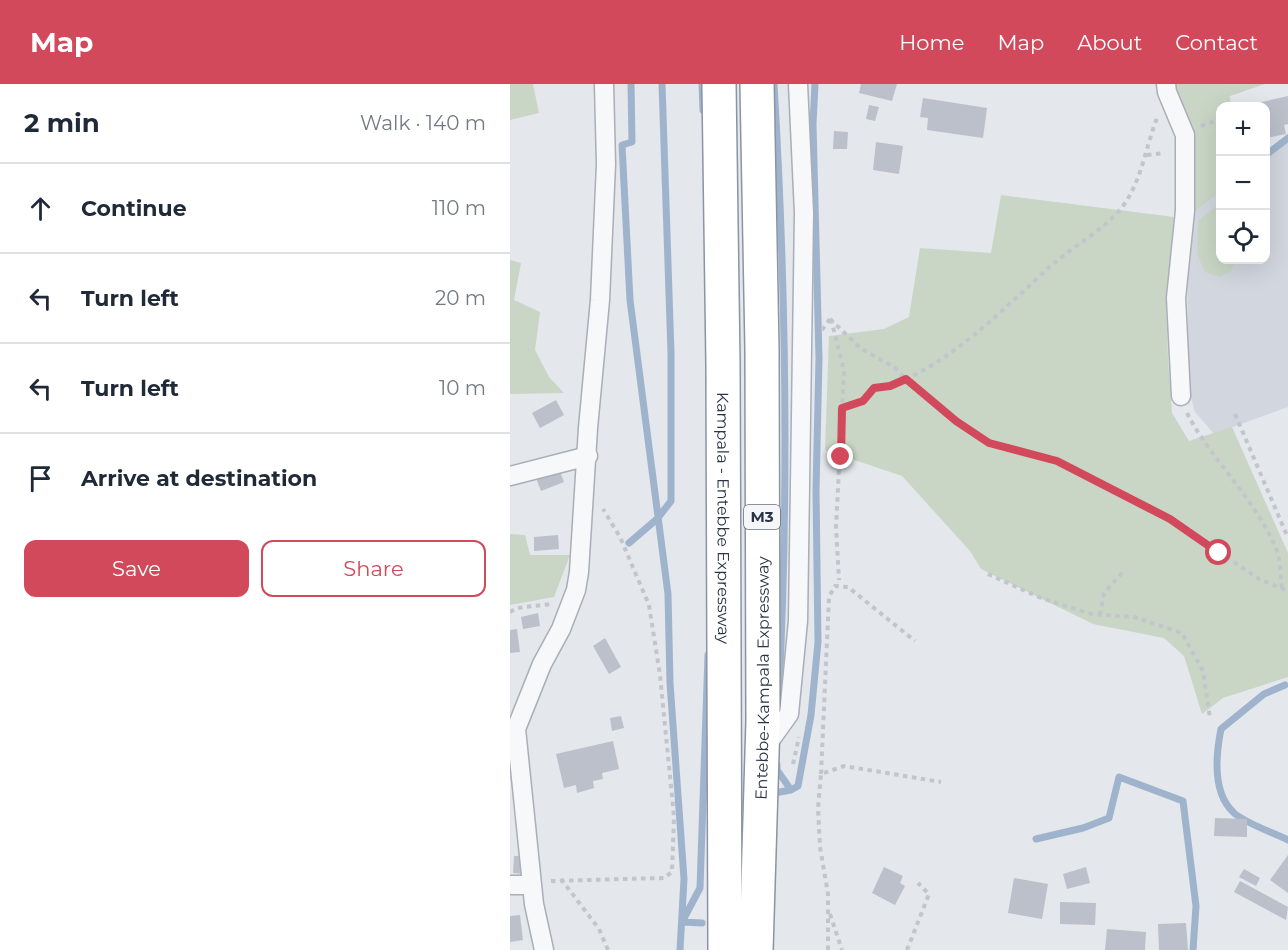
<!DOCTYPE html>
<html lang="en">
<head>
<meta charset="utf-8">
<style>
  body { margin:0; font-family:Montserrat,sans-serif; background:#f2f2f3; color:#1f2937 }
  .controls { position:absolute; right:18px; top:18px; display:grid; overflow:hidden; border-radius:12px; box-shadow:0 6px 24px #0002 }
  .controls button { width:54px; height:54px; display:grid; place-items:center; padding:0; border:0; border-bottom:2px solid #e0e1e3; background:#fff; color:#1f2937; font:30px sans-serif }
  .stop { position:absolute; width:18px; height:18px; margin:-14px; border:4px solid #d1495b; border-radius:50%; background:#fff }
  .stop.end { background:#d1495b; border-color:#fff; box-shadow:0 2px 6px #0008 }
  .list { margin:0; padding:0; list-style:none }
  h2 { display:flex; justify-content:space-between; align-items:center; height:78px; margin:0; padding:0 24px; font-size:26px }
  h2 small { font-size:20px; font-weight:400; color:#747a83 }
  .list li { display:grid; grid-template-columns:39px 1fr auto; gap:18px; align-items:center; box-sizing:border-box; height:90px; padding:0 24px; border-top:2px solid #e0e1e3 }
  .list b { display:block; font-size:22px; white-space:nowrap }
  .list em { font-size:20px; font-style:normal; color:#747a83 }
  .actions { display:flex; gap:12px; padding:18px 24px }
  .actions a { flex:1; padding:14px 0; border:2px solid #d1495b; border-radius:12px; text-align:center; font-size:21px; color:#d1495b }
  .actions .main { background:#d1495b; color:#fff }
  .icon { flex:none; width:33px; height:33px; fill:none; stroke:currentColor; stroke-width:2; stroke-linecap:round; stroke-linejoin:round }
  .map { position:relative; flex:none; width:778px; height:866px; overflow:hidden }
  header { display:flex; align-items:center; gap:36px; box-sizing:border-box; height:84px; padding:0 30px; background:#d1495b; color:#fff }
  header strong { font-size:28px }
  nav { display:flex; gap:33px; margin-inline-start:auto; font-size:21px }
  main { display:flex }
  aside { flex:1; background:#fff }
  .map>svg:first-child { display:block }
  .built { fill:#d2d6de }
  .green { fill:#c9d6c5 }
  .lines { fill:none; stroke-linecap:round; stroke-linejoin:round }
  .stream { stroke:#9fb4cc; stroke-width:7 }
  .building { fill:#bbc0ca }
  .minor-casing { stroke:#a9aeb7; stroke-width:21 }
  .motorway-casing { stroke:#8b94a3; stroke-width:36 }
  .path { stroke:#c2c5cb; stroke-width:4; stroke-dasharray:4.5 4.5; stroke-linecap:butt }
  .minor { stroke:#f7f8fa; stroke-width:18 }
  .motorway { stroke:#fff; stroke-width:33 }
  .route { stroke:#d1495b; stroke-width:8 }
  .labels { text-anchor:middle; stroke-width:4.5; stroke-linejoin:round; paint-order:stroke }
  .shield { fill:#f4f6f9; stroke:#676e7b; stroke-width:1.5 }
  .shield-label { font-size:15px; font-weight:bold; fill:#2b3445 }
  .street-label { font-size:16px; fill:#2b3445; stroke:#f4f6f9 }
</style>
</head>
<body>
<header>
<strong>Map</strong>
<nav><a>Home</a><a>Map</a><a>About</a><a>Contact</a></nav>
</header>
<main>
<aside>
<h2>2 min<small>Walk · 140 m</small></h2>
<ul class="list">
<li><svg class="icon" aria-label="ahead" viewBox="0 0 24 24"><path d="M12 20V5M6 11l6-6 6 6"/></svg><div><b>Continue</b></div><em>110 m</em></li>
<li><svg class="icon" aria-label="left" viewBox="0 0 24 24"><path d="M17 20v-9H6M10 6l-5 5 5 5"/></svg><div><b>Turn left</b></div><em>20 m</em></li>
<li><svg class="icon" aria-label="left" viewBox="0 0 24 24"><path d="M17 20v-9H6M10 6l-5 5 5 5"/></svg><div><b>Turn left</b></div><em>10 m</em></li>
<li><svg class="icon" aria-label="arrive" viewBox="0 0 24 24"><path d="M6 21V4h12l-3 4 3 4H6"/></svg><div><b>Arrive at destination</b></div></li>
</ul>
<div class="actions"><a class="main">Save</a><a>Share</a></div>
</aside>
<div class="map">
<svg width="778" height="866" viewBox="0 0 778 866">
  <rect width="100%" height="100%" fill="#e4e7ec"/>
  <!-- built -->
  <path class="built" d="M 778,58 L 778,323 L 704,350 L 685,328 L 679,306 L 677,195 L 682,130 L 710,108 L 710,176 L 756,176 L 756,75 Z"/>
  <!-- green -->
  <path class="green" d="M 0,0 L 23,0 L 29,29 L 0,36 Z
    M 664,0 L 755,0 L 720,12 L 721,22 L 710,22 L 710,108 L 682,130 Z
    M 491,111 L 664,133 L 656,214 L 658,275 L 662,329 L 679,357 L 722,343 L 778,469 L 778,593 L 713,614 L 692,630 L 674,572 L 654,554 L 583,540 L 471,485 L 460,467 L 392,392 L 315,366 L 319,252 L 374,245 L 399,233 L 410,164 L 481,169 Z
    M 710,119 L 710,176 L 725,176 L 721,187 L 710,193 L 695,188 L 687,170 L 688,137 Z
    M 0,176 L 11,179 L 4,216 L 30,228 L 25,266 L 39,293 L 54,309 L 0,310 Z
    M 0,450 L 15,451 L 20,471 L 60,471 L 44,513 L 0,521 Z"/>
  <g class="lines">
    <!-- stream -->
    <path class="stream" d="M 121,0 L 122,58 L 112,61 L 120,216 L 158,510 L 160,599 L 174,795 L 170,866
      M 192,0 L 193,26
      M 264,0 C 276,202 279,404 269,606
      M 756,71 L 778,54
      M 119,459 L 147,435 L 161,417 L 161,269 L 152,0
      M 775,601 L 754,610 L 711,645 C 706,670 702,709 724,729 C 735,739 764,749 778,756
      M 267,681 L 267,686 L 281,706
      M 264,709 L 281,706 L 288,702 L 301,631 L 308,558 L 306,407 L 309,274 L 303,40 L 305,0
      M 526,755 L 573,744 L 599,734 L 609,693 L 673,717 L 686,822 L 683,866
      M 192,839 L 172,838 L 190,804 L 198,571"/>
  </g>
  <!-- building -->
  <path class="building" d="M 351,0 L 387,0 L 382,17 L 349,9 Z
    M 778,12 L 778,40 L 774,41 L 776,50 L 757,54 L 756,22 L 743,20 Z
    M 413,14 L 477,24 L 473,54 L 417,46 L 418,34 L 410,33 Z
    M 359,21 L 369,23 L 365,37 L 356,35 Z
    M 324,47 L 338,48 L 337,65 L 323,65 Z
    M 366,58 L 393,62 L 389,90 L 363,86 Z
    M 46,316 L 54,331 L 30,344 L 22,329 Z
    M 49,385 L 54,398 L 31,407 L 26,394 Z
    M 48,451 L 49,465 L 24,467 L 24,453 Z
    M 28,529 L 30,542 L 13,545 L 11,533 Z
    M 7,545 L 10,568 L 0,569 L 0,546 Z
    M 95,554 L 111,583 L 99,590 L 83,562 Z
    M 111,632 L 114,644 L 102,647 L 100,634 Z
    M 103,657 L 109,685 L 92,689 L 93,695 L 83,697 L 84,704 L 67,709 L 66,701 L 54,704 L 46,670 Z
    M 705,734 L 737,735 L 737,753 L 704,752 Z
    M 778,771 L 778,809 L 760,796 Z
    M 4,772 L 15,772 L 13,790 L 3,789 Z
    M 374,783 L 393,792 L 390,799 L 395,802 L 385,821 L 362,809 Z
    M 576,783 L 580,799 L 557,805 L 553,790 Z
    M 734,785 L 750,794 L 746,802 L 729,793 Z
    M 504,794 L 538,800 L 532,835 L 498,829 Z
    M 730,797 L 778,823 L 776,836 L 724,808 Z
    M 550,818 L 586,819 L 585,841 L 550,840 Z
    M 10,831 L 13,856 L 0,858 L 0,832 Z
    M 676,839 L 678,866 L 649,866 L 648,840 Z
    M 597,845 L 636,848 L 635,866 L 595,866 Z"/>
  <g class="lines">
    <!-- minor casing -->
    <g class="minor-casing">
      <path id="minor" d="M 656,0 L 657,8 L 675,51 L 675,127 L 666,214 L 671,312
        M 0,392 L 78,372
        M 254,665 L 279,630 L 288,537 L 294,129 L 288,0
        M 0,801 L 22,801
        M 34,866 L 24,820 L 6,645 L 32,580 L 51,545 L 66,506 L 69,488 L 78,344 L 90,216 L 96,80 L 94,0"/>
    </g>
    <!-- motorway casing -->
    <g class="motorway-casing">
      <g id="motorway">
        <path id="s1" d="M 209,0 L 213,280 L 215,866"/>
        <path id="s2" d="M 246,866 L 253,637 L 252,265 L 247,0"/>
      </g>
    </g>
    <!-- path -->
    <path class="path" d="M 691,42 L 710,35
      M 637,71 L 655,69
      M 320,235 L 350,264 L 384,283 L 406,305 L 479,359 L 547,377 L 660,435 L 749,495 L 778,507
      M 321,235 L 334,287 L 326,443 L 329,496
      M 312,246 L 320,235
      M 332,325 L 353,317 L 364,304 C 425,297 497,221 542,181 C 565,160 601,143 617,116 C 633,90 636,62 647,34
      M 677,329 C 701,376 748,418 767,467 C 771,478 770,492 772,504
      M 725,330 L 778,454
      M 478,490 L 531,514 L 581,530 L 624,533 L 672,549 L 693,587 L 700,634
      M 0,528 L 7,524 L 41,520
      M 590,531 L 594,509 L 612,489
      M 283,680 L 289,653
      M 311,690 L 319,513 L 325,502 L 338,503 L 405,557
      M 51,795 L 89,845 L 98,866
      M 41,797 L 154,794 L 162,788 L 164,733 L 150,591 L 139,521 L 110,453 L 93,425
      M 320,830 L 332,866
      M 318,866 L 318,810 L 310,763 L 308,724 L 311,690 L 334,682 L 431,698
      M 397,866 L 419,810 L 408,799"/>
    <!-- minor -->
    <use href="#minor" class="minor"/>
    <!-- motorway -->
    <use href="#motorway" class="motorway"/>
  </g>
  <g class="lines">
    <!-- route -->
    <path class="route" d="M 331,373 L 332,324 L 353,317 L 364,304 L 380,302 L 396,295 L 446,337 L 479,359 L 547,377 L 660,435 L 709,469"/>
  </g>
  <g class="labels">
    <!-- shield labels -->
    <rect class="shield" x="234" y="421" width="36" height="24" rx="4.5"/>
    <g class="shield-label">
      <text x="252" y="438">M3</text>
    </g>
    <!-- street labels -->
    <g class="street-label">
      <text dy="6" stroke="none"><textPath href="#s1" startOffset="434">Kampala - Entebbe Expressway</textPath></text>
      <text dy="6" stroke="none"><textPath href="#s2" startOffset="272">Entebbe-Kampala Expressway</textPath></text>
    </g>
  </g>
</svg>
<div class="controls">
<button>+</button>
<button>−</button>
<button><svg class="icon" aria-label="locate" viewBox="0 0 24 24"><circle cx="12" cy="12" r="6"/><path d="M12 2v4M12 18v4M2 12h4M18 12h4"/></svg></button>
</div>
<div class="stop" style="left:709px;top:469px"></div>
<div class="stop end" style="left:331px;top:373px"></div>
</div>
</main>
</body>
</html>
